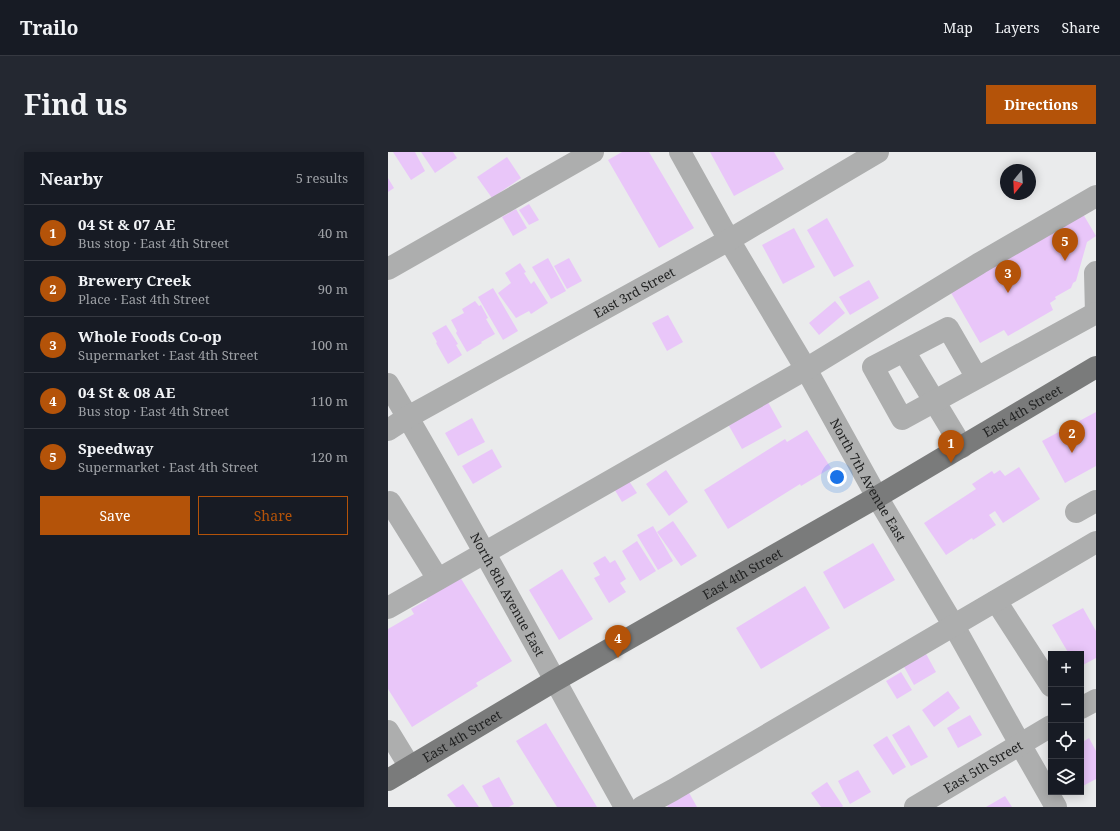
<!DOCTYPE html>
<html lang="en">
<head>
<meta charset="utf-8">
<style>
  body { margin:0; font-family:"Noto Serif",serif; background:#242831; color:#f1f3f6 }
  .controls { position:absolute; right:12px; bottom:12px; display:grid; overflow:hidden; border-radius:0px; box-shadow:0 2px 10px #0003 }
  .controls button { width:36px; height:36px; display:grid; place-items:center; padding:0; border:0; border-bottom:1px solid #363941; background:#171b24; color:#f1f3f6; font:20px sans-serif }
  .compass { position:absolute; left:612px; top:12px; width:36px; height:36px; border-radius:50%; background:#171b24; box-shadow:0 2px 10px #0003; rotate:198deg }
  .you { position:absolute; left:449px; top:325px; width:14px; height:14px; margin:-10px; border:3px solid #fff; border-radius:50%; background:#1a73e8; box-shadow:0 0 0 6px #1a73e833 }
  .badge { display:grid; place-items:center; width:26px; height:26px; border-radius:50%; background:#b45309; color:#fff; font-size:13px; font-weight:700 }
  .pin { position:absolute; translate:-50% -33px; filter:drop-shadow(0 1px 2px #0008) }
  .pin::after { content:''; position:absolute; top:21px; width:14px; height:12px; background:inherit; clip-path:polygon(0 0,100% 0,50% 100%) }
  .list { margin:0; padding:0; list-style:none }
  h2 { display:flex; justify-content:space-between; align-items:center; height:52px; margin:0; padding:0 16px; font-size:17px }
  h2 small { font-size:13px; font-weight:400; color:#9ea1a6 }
  .list li { display:grid; grid-template-columns:26px 1fr auto; gap:12px; align-items:center; box-sizing:border-box; height:56px; padding:0 16px; border-top:1px solid #363941 }
  .list b { display:block; font-size:15px; white-space:nowrap }
  .list p { margin:0; font-size:13px; white-space:nowrap; color:#9ea1a6 }
  .list em { font-size:13px; font-style:normal; color:#9ea1a6 }
  .actions { display:flex; gap:8px; padding:12px 16px }
  .actions a { flex:1; padding:9px 0; border:1px solid #b45309; border-radius:0px; text-align:center; font-size:14px; color:#b45309 }
  .actions .main { background:#b45309; color:#fff }
  .icon { flex:none; width:22px; height:22px; fill:none; stroke:currentColor; stroke-width:2; stroke-linecap:round; stroke-linejoin:round }
  .map { position:relative; flex:none; width:708px; height:655px; overflow:hidden; border-radius:0px }
  header { display:flex; align-items:center; gap:24px; box-sizing:border-box; height:56px; padding:0 20px; background:#171b24; border-bottom:1px solid #363941 }
  header strong { font-size:19px }
  nav { display:flex; gap:22px; margin-inline-start:auto; font-size:14px }
  .intro { display:flex; align-items:center; justify-content:space-between; box-sizing:border-box; height:96px; padding:0 24px }
  h1 { margin:0; font-size:28px }
  .button { padding:10px 18px; border-radius:0px; background:#b45309; color:#fff; font-size:14px; font-weight:700 }
  main { display:flex; gap:24px; padding:0 24px }
  aside { flex:1; background:#171b24; border-radius:0px; box-shadow:0 2px 10px #0003 }
  .map>svg:first-child { display:block }
  .building { fill:#e9c6f9 }
  .lines { fill:none; stroke-linecap:round; stroke-linejoin:round }
  .minor { stroke:#adaeae; stroke-width:22 }
  .major { stroke:#7a7b7b; stroke-width:22 }
  .labels { text-anchor:middle; stroke-width:3; stroke-linejoin:round; paint-order:stroke }
  .street-label { font-size:13px; fill:#212222; stroke:#eaebec }
</style>
</head>
<body>
<header>
<strong>Trailo</strong>
<nav><a>Map</a><a>Layers</a><a>Share</a></nav>
</header>
<div class="intro"><h1>Find us</h1><a class="button">Directions</a></div>
<main>
<aside>
<h2>Nearby<small>5 results</small></h2>
<ul class="list">
<li><span class="badge">1</span><div><b>04 St &amp; 07 AE</b><p>Bus stop · East 4th Street</p></div><em>40 m</em></li>
<li><span class="badge">2</span><div><b>Brewery Creek</b><p>Place · East 4th Street</p></div><em>90 m</em></li>
<li><span class="badge">3</span><div><b>Whole Foods Co-op</b><p>Supermarket · East 4th Street</p></div><em>100 m</em></li>
<li><span class="badge">4</span><div><b>04 St &amp; 08 AE</b><p>Bus stop · East 4th Street</p></div><em>110 m</em></li>
<li><span class="badge">5</span><div><b>Speedway</b><p>Supermarket · East 4th Street</p></div><em>120 m</em></li>
</ul>
<div class="actions"><a class="main">Save</a><a>Share</a></div>
</aside>
<div class="map">
<svg width="708" height="655" viewBox="0 0 708 655">
  <rect width="100%" height="100%" fill="#eaebec"/>
  <!-- building -->
  <path class="building" d="M 5,0 L 27,0 L 37,19 L 23,28 Z
    M 33,0 L 65,0 L 69,6 L 47,21 Z
    M 234,0 L 261,0 L 306,76 L 271,96 L 220,8 Z
    M 322,0 L 386,0 L 396,17 L 346,44 Z
    M 119,5 L 133,26 L 104,46 L 89,25 Z
    M 0,26 L 6,36 L 0,40 Z
    M 141,52 L 151,68 L 141,73 L 131,58 Z
    M 128,57 L 139,76 L 125,84 L 114,65 Z
    M 695,62 L 708,84 L 699,90 L 688,129 L 685,131 L 683,136 L 667,145 L 668,147 L 662,151 L 665,158 L 620,184 L 616,178 L 592,191 L 562,139 Z
    M 439,66 L 466,114 L 446,125 L 419,78 Z
    M 406,76 L 427,115 L 395,132 L 374,93 Z
    M 160,106 L 178,139 L 163,147 L 144,115 Z
    M 181,106 L 194,129 L 179,137 L 166,114 Z
    M 132,111 L 138,120 L 136,121 L 143,132 L 146,129 L 160,151 L 143,162 L 141,159 L 128,166 L 110,141 L 123,131 L 117,121 Z
    M 481,128 L 491,146 L 462,163 L 451,145 Z
    M 105,136 L 130,179 L 115,188 L 90,145 Z
    M 87,149 L 91,154 L 93,153 L 100,166 L 98,167 L 107,182 L 93,190 L 94,191 L 79,200 L 68,181 L 69,179 L 63,168 L 76,161 L 74,157 Z
    M 447,149 L 457,161 L 431,183 L 421,171 Z
    M 280,163 L 295,190 L 279,199 L 264,171 Z
    M 58,173 L 70,192 L 68,193 L 74,203 L 60,212 L 48,191 L 49,190 L 44,181 Z
    M 376,243 L 394,275 L 354,297 L 336,265 Z
    M 708,260 L 708,314 L 677,331 L 654,289 Z
    M 84,266 L 97,290 L 70,304 L 57,281 Z
    M 419,278 L 443,316 L 413,334 L 412,332 L 340,377 L 316,338 L 397,287 L 399,290 Z
    M 104,297 L 114,315 L 85,332 L 74,314 Z
    M 631,315 L 652,347 L 615,371 L 607,359 L 601,363 L 608,373 L 585,388 L 584,386 L 558,403 L 536,371 L 588,337 L 584,332 L 604,319 L 606,322 L 612,318 L 617,324 Z
    M 278,318 L 300,350 L 281,364 L 258,332 Z
    M 239,326 L 249,341 L 234,350 L 225,335 Z
    M 285,369 L 309,404 L 293,414 L 269,380 Z
    M 265,374 L 285,409 L 270,418 L 249,383 Z
    M 249,389 L 268,419 L 252,429 L 234,399 Z
    M 485,391 L 507,428 L 456,457 L 435,420 Z
    M 217,404 L 222,411 L 227,408 L 238,427 L 232,431 L 238,440 L 221,451 L 206,426 L 212,423 L 205,411 Z
    M 174,417 L 205,467 L 171,488 L 141,438 Z
    M 72,425 L 124,509 L 88,531 L 90,534 L 24,575 L 0,537 L 0,477 L 26,462 L 23,457 L 39,448 L 35,440 Z
    M 417,434 L 442,476 L 373,517 L 348,476 Z
    M 695,456 L 708,479 L 708,506 L 693,514 L 693,502 L 681,502 L 664,473 Z
    M 536,498 L 548,520 L 526,533 L 514,511 Z
    M 513,520 L 524,538 L 509,547 L 498,529 Z
    M 560,539 L 572,556 L 546,575 L 534,558 Z
    M 582,563 L 594,583 L 570,596 L 559,576 Z
    M 158,571 L 209,655 L 169,655 L 128,589 Z
    M 521,573 L 540,605 L 523,614 L 504,583 Z
    M 499,584 L 518,615 L 505,623 L 485,593 Z
    M 701,586 L 708,599 L 708,627 L 693,635 L 693,591 Z
    M 470,618 L 483,640 L 462,652 L 450,629 Z
    M 111,625 L 126,652 L 121,655 L 105,655 L 94,634 Z
    M 439,630 L 455,654 L 454,655 L 433,655 L 423,641 Z
    M 75,632 L 91,655 L 68,655 L 59,643 Z
    M 300,639 L 309,655 L 280,655 L 278,651 Z
    M 617,644 L 624,655 L 598,655 Z"/>
  <g class="lines">
    <!-- minor -->
    <g class="minor">
      <path id="s1" d="M 292,0 L 341,88 L 418,217 L 489,345 L 566,474 L 632,592 L 668,655"/>
      <path d="M 0,117 L 205,0"/>
      <path d="M 708,120 L 707,121 L 708,162"/>
      <path d="M 516,199 L 574,295"/>
      <path d="M 589,226 L 560,176 L 485,215 L 514,267 L 589,226 L 708,161"/>
      <path id="s2" d="M 0,232 C 83,371 158,514 237,655"/>
      <path id="s3" d="M 0,278 L 20,265 L 341,88 L 490,0"/>
      <path d="M 0,351 L 2,350 L 50,427"/>
      <path d="M 688,360 L 708,349"/>
      <path d="M 608,449 L 663,534"/>
      <path d="M 0,456 L 418,217 L 592,111 L 708,44"/>
      <path d="M 693,556 L 708,548"/>
      <path d="M 0,579 L 22,615"/>
      <path d="M 254,655 L 285,638 L 708,390"/>
      <path id="s4" d="M 527,655 L 663,574"/>
    </g>
    <!-- major -->
    <path class="major" id="s5" d="M 0,628 L 166,529 L 489,345 L 708,215"/>
  </g>
  <g class="labels">
    <!-- street labels -->
    <g class="street-label">
      <text dy="5" stroke="none"><textPath href="#s3" startOffset="282">East 3rd Street</textPath></text>
      <text dy="5" stroke="none"><textPath href="#s5" startOffset="734">East 4th Street</textPath></text>
      <text dy="5" stroke="none"><textPath href="#s1" startOffset="378">North 7th Avenue East</textPath></text>
      <text dy="5" stroke="none"><textPath href="#s5" startOffset="410">East 4th Street</textPath></text>
      <text dy="5" stroke="none"><textPath href="#s2" startOffset="242">North 8th Avenue East</textPath></text>
      <text dy="5" stroke="none"><textPath href="#s5" startOffset="86">East 4th Street</textPath></text>
      <text dy="5" stroke="none"><textPath href="#s4" startOffset="79">East 5th Street</textPath></text>
    </g>
  </g>
</svg>
<div class="controls">
<button>+</button>
<button>−</button>
<button><svg class="icon" aria-label="locate" viewBox="0 0 24 24"><circle cx="12" cy="12" r="6"/><path d="M12 2v4M12 18v4M2 12h4M18 12h4"/></svg></button>
<button><svg class="icon" aria-label="layers" viewBox="0 0 24 24"><path d="M12 4l9 5-9 5-9-5zM3 14l9 5 9-5"/></svg></button>
</div>
<svg class="compass" viewBox="-18 -18 36 36"><path d="M0-13l5 13h-10z" fill="#e53935"/><path d="M0 13l5-13h-10z" fill="#9ea1a6"/></svg>
<div class="you"></div>
<div class="pin badge" style="left:563px;top:311px">1</div>
<div class="pin badge" style="left:684px;top:301px">2</div>
<div class="pin badge" style="left:620px;top:141px">3</div>
<div class="pin badge" style="left:230px;top:506px">4</div>
<div class="pin badge" style="left:677px;top:109px">5</div>
</div>
</main>
</body>
</html>
